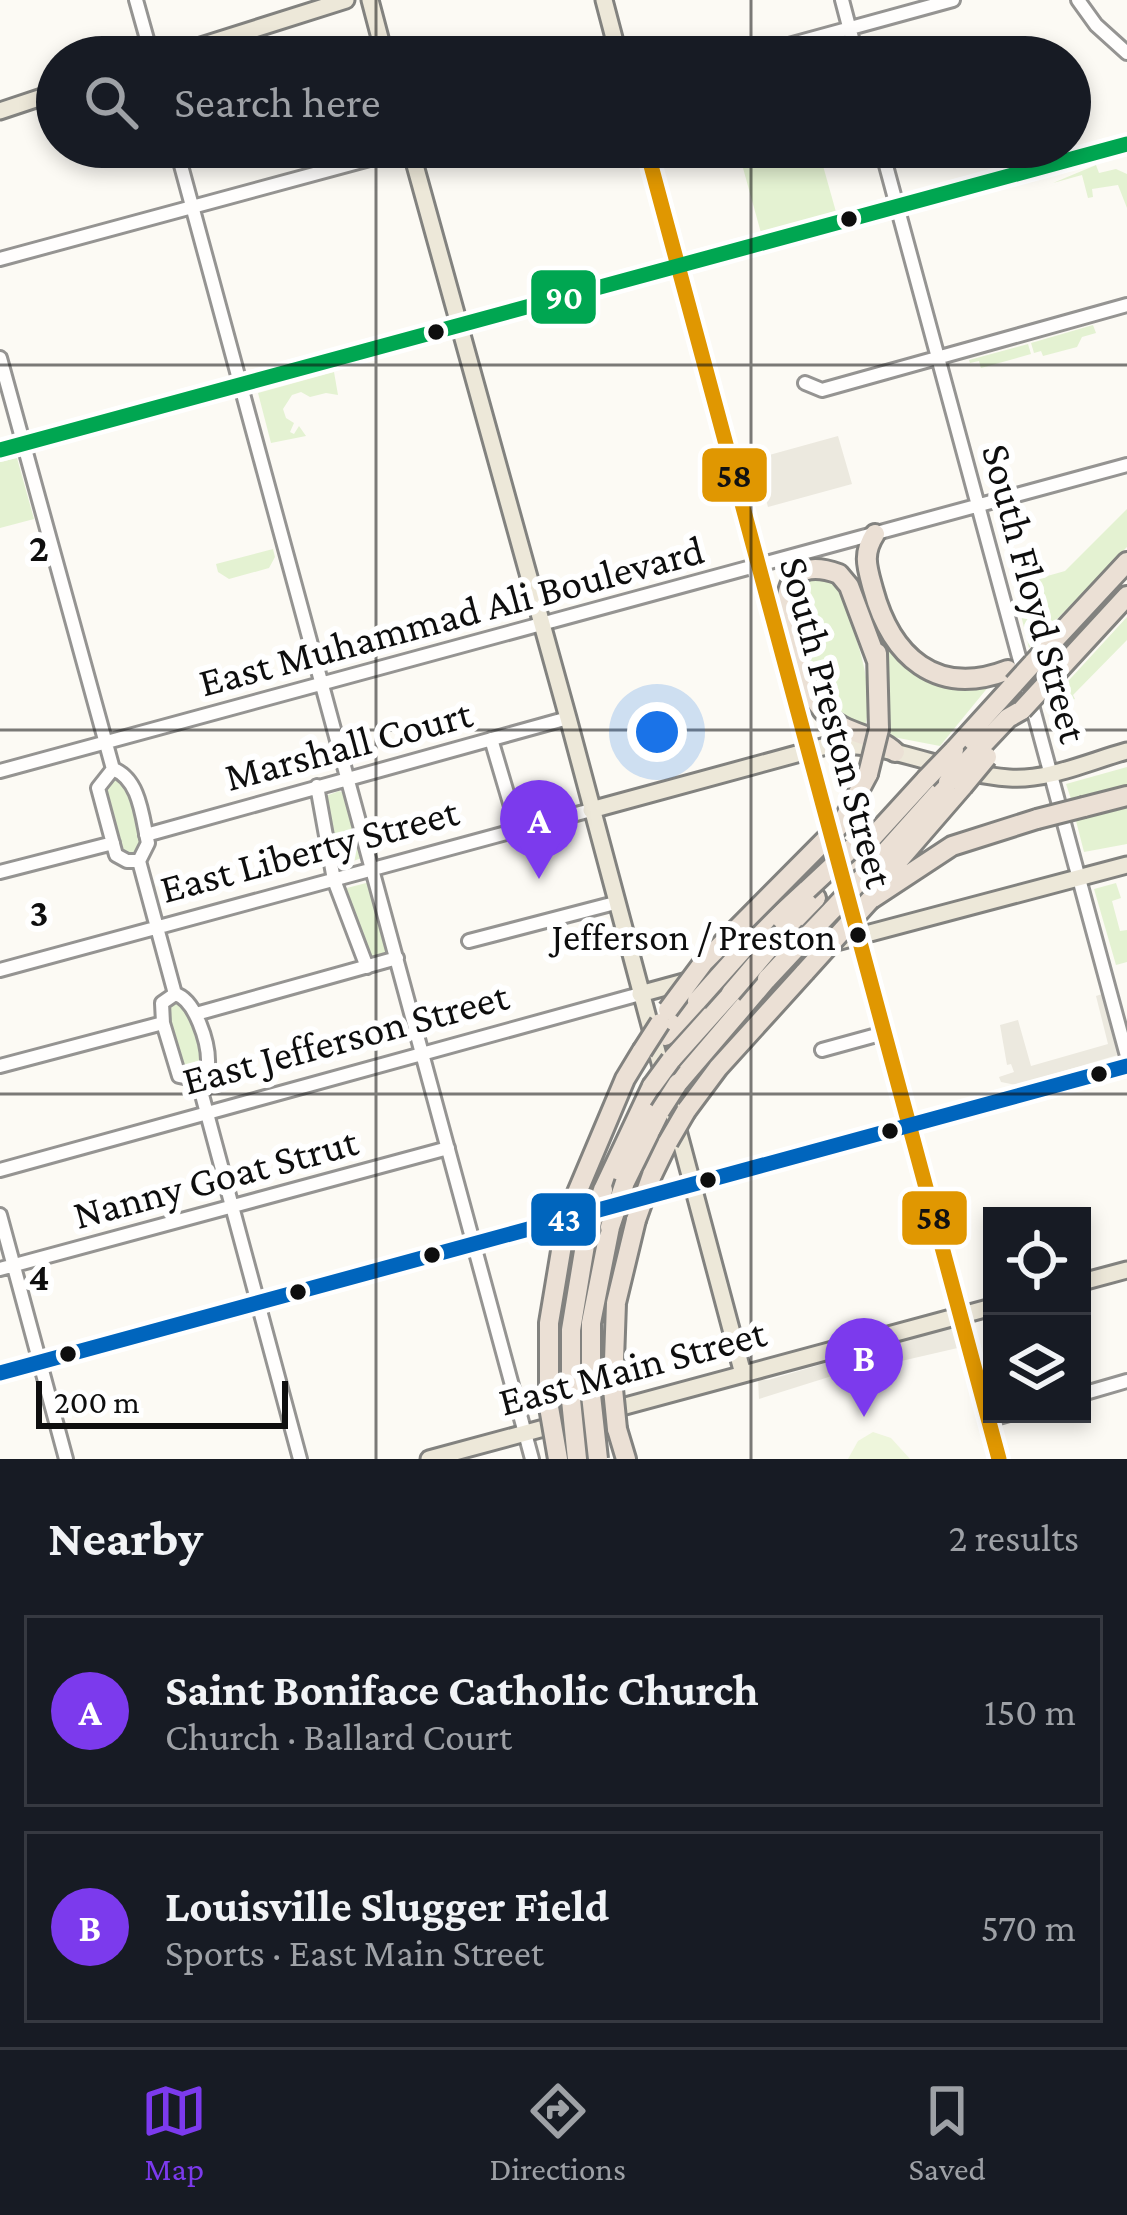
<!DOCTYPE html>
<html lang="en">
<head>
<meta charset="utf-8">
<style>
  body { margin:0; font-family:"Crimson Pro",serif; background:#20242c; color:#f1f3f6 }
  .controls { position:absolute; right:36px; bottom:36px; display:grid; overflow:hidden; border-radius:0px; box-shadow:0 6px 18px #0003 }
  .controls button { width:108px; height:108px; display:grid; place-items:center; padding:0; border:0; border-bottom:3px solid #363941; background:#171b24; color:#f1f3f6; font:60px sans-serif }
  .scale { position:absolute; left:36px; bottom:30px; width:252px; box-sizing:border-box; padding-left:12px; border:6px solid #0e0e0e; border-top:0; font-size:33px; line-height:42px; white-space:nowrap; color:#0e0e0e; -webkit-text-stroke:9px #fff; paint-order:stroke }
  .you { position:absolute; left:657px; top:732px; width:42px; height:42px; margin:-30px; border:9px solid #fff; border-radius:50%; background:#1a73e8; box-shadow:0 0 0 18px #1a73e833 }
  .badge { display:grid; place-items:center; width:78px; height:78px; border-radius:50%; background:#7c3aed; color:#fff; font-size:39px; font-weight:700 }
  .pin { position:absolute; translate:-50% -99px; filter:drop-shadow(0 3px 6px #0008) }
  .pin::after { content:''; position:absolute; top:63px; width:42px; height:36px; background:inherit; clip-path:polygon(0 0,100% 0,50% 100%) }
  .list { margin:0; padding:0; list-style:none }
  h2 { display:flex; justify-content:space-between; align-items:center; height:156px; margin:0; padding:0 48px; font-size:51px }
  h2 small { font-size:39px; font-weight:400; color:#9ea1a6 }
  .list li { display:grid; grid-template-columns:78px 1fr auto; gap:36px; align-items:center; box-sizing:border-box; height:192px; margin:0 24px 24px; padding:0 24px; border:3px solid #363941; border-radius:0px }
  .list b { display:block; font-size:45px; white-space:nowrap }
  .list p { margin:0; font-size:39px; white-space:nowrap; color:#9ea1a6 }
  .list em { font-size:39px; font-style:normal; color:#9ea1a6 }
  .icon { flex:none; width:66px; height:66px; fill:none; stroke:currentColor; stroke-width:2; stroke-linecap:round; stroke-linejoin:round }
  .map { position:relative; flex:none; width:1127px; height:1459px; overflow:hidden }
  .search { position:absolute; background:#171b24; box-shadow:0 6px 18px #0003; left:36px; right:36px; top:36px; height:132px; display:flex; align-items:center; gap:30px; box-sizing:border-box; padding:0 42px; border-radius:66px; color:#9ea1a6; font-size:45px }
  .sheet { height:588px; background:#171b24 }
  nav { display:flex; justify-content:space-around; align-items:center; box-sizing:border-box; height:168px; border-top:3px solid #363941; background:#171b24; font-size:33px; color:#9ea1a6 }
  nav a { display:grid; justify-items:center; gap:6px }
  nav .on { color:#7c3aed }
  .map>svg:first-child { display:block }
  .green { fill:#e4f2d2 }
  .pitch { fill:#eef6dc }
  .plaza { fill:#ece9df }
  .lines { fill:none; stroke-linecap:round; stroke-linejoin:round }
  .minor-casing { stroke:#959492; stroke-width:18 }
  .major-casing { stroke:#82827f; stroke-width:21 }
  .highway-casing { stroke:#82827f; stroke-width:24 }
  .minor { stroke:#fffefd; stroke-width:12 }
  .major { stroke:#ede8d9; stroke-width:15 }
  .highway { stroke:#ebe0d5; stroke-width:18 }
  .highway-bridge-casing { stroke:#82827f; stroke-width:24; stroke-linecap:butt }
  .highway-bridge { stroke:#ebe0d5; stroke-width:18 }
  .bus-1-casing { stroke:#fff; stroke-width:24 }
  .bus-2-casing { stroke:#fff; stroke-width:24 }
  .bus-3-casing { stroke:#fff; stroke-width:24 }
  .bus-1 { stroke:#e09701; stroke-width:15 }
  .bus-2 { stroke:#00a651; stroke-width:15 }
  .bus-3 { stroke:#0065bd; stroke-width:15 }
  .grid { fill:none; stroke:#0e0e0e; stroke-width:3; stroke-opacity:0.55 }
  .bus-dot { fill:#0e0e0e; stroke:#fff; stroke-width:4.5 }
  .labels { text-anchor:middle; stroke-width:12; stroke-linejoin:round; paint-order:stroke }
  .bus-label { font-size:39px; fill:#0e0e0e; stroke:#fff; text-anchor:end }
  .street-label { font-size:42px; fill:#0e0e0e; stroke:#fff }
  .grid-label { font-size:39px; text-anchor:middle; font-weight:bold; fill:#0e0e0e; stroke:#fff; stroke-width:12; stroke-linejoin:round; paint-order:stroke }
  .line-badge { stroke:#fff; stroke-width:4.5 }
  .badge-label { font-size:33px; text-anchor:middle; font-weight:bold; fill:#fff }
  .pale-badge-label { font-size:33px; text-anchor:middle; font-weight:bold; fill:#111 }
</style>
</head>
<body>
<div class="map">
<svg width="1127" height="1459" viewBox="0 0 1127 1459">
  <rect width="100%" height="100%" fill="#fcfaf4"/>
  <!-- green -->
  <path class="green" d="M 818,148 L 836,212 L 761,233 L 743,168 Z
    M 1096,165 L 1099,173 L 1116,169 L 1127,174 L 1127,208 L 1118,185 L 1092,189 L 1093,197 L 1088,198 L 1082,175 L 1053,183 Z
    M 1093,325 L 1096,333 L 1082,337 L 1077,347 L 1043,356 L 1041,351 L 1034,353 L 1031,343 Z
    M 1028,344 L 1031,354 L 981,368 L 979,361 L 970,363 L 969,360 Z
    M 334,372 L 338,395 L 326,393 L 310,397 L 301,392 L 292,395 L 283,409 L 286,418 L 294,423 L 290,432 L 294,434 L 299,426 L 306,436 L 271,443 L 258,393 Z
    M 17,458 L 34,519 L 0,528 L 0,462 Z
    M 1127,509 L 1127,547 L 1029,648 L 1013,582 L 1019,584 L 1065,571 Z
    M 273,549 L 275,557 L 269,568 L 229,579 L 218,572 L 216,564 Z
    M 819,577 L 835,583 L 840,592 C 855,635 880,694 862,734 C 850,723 836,714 826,701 C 806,675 769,585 819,577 Z
    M 1127,617 L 1127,640 L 1073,695 L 1075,699 L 1049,707 L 1048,703 Z
    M 878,621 L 894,651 L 989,686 L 940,746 L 893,737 L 887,732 L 889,676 Z
    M 1127,767 L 1127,787 L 1072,802 L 1066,784 Z
    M 118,776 L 129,784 L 144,843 L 144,849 L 132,857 L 119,850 L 103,790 L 113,777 Z
    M 339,791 L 347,794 L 364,857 L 338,867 L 326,796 Z
    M 1127,803 L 1127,844 L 1084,852 L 1075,817 Z
    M 370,882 L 389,953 L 370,960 L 343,889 Z
    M 1116,883 L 1121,898 L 1112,901 L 1120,931 L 1127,930 L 1127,962 L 1116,965 L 1094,889 Z
    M 174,1000 L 189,1007 L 204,1062 L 198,1074 L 183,1073 L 164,1013 L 166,1005 Z"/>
  <!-- pitch -->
  <path class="pitch" d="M 873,1432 L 891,1438 L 910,1459 L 848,1459 L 858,1441 Z"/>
  <!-- plaza -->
  <path class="plaza" d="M 838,436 L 852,484 L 768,507 L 755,459 Z
    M 1102,994 L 1118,1055 L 1016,1085 L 1001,1082 L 999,1077 L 1014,1072 L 1011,1064 L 1007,1065 L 1000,1025 L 1018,1020 L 1031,1066 L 1108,1044 L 1096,996 Z
    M 953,1326 L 962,1347 L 871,1368 L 867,1365 L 759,1399 L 758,1379 L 768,1380 Z"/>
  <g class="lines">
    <!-- minor casing -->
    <g class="minor-casing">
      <path id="minor" d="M 136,0 L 152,57
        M 842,0 L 857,57
        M 1078,0 L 1096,25 L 1127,53
        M 745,57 L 953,0
        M 176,147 L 532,1459
        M 881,147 L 1127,1056
        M 996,179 L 1127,144
        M 0,259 L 414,147
        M 0,358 L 113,769
        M 805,383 L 822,390 L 1127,305
        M 0,450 L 991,181
        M 491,739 L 518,830
        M 113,769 L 98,788 L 116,855 L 127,861 L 139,861
        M 113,769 C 140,779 142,817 148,843 L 139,861
        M 0,771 L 1127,465
        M 317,786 L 334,880 L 367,967
        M 146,835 L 568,718
        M 139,861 L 175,994
        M 0,872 L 113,843
        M 469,941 L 615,903
        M 0,970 L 591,810
        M 175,994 C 195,999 209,1043 208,1064 C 208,1073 204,1074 198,1080 L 179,1076 L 163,1023 L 162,1003 Z
        M 196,1014 L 397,958
        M 822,1050 L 884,1033
        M 0,1066 L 163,1023
        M 198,1080 L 300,1459
        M 0,1170 L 640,994
        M 0,1215 L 66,1459
        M 0,1269 L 448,1148
        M 960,1315 L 999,1459
        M 1082,1394 L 1127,1381
        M 988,1420 L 1009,1414"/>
    </g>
    <!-- major casing -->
    <g class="major-casing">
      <path id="major" d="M 370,0 L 385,57
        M 604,0 L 619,57
        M 166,57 L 346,0
        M 0,111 L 57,92
        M 410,147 L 568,718 L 743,1374
        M 646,147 L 960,1315
        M 591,810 L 826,746 C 890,740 946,774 1009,778 C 1047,781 1090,761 1127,751
        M 753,964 L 1127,865
        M 640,994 L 695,979
        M 1082,1282 L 1127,1270
        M 0,1373 L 1127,1066
        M 429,1459 L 992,1307"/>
    </g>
    <!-- highway casing -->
    <g class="highway-casing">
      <path id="highway" d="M 875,534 C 862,554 867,567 873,589 C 891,656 936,698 1008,670
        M 877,653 L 879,729
        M 877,661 L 849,586 L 839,574 C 750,542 795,678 823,711 C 845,737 874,732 895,752
        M 1033,663 L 1127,562
        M 1045,685 L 1127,596
        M 954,750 L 1014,684
        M 974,754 L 1008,718 L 1022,710
        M 1084,807 L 1127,796
        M 842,823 L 868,774
        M 851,861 L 926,779
        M 864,876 L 948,782
        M 873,890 L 963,786
        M 870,900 L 952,846 L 1037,819
        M 783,932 L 816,898
        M 810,933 L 833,909
        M 747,945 L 807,890
        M 665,1036 L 697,1001
        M 671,1060 L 731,993
        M 678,1083 L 767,979
        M 686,1111 L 718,1068 L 805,972
        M 652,1175 L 668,1142
        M 625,1182 L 660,1111
        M 603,1190 L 652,1086
        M 576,1195 L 625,1079 L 642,1051
        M 613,1389 L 616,1303 L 636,1220
        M 591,1395 L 591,1323 L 610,1227
        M 571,1400 L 571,1330 L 586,1239
        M 549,1407 L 549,1323 L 563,1239
        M 617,1429 L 626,1459"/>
    </g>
    <!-- minor -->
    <use href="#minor" class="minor"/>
    <!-- major -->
    <use href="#major" class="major"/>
    <!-- highway -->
    <use href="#highway" class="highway"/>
    <!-- highway-bridge casing -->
    <g class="highway-bridge-casing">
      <path id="highway-bridge" d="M 1014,684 L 1033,663
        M 1022,710 L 1045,685
        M 868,774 L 879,729
        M 926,779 L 954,750
        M 948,782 L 974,754
        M 963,786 L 987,757
        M 1037,819 L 1084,807
        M 807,890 L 853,847
        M 833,909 L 864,876
        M 805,972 L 870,900
        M 767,979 L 810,933
        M 731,993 L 783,932
        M 697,1001 L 747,945
        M 668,1010 L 703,963 L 842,823
        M 642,1051 L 660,1023
        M 652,1086 L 671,1060
        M 660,1111 L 678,1083
        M 668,1142 L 686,1111
        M 636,1220 L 652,1175
        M 610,1227 L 625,1182
        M 563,1239 L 576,1195
        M 586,1239 L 603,1190
        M 613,1389 L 617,1429
        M 591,1395 L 598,1459
        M 571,1400 L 577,1459
        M 549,1407 L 558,1459"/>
    </g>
    <!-- highway-bridge -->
    <use href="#highway-bridge" class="highway-bridge"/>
    <!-- bus-1 casing -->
    <g class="bus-1-casing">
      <path id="bus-1" d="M 646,147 L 999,1459"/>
    </g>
    <!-- bus-2 casing -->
    <g class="bus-2-casing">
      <path id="bus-2" d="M 0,450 L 1127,144"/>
    </g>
    <!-- bus-3 casing -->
    <g class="bus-3-casing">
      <path id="bus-3" d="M 0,1373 L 1127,1066"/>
    </g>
    <!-- bus-1 -->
    <use href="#bus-1" class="bus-1"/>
    <!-- bus-2 -->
    <use href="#bus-2" class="bus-2"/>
    <!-- bus-3 -->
    <use href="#bus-3" class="bus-3"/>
  </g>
  <!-- grid -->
  <path class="grid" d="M 376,0 L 376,57M 751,0 L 751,57M 376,147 L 376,1459M 751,147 L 751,1459M 0,365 L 1127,365M 0,730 L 1127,730M 0,1094 L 1127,1094"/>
  <!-- markers -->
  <g class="bus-dot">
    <circle cx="849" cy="219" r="10"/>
    <circle cx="436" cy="332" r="10"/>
    <circle cx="858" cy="935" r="10"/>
    <circle cx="1099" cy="1074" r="10"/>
    <circle cx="890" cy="1131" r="10"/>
    <circle cx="708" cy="1180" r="10"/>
    <circle cx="432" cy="1255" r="10"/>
    <circle cx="298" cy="1292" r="10"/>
    <circle cx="68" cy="1354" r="10"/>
  </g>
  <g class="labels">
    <!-- bus labels -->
    <g class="bus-label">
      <text x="836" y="950">Jefferson / Preston</text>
    </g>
    <!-- street labels -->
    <g class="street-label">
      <text transform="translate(1036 593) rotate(75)" y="15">South Floyd Street</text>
      <text transform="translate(451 615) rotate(-15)" y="15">East Muhammad Ali Boulevard</text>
      <text transform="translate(838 722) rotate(75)" y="15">South Preston Street</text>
      <text transform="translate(348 744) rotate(-15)" y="15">Marshall Court</text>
      <text transform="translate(309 849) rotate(-15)" y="15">East Liberty Street</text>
      <text transform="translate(345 1037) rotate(-15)" y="15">East Jefferson Street</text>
      <text transform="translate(215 1177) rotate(-15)" y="15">Nanny Goat Strut</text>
      <text transform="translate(632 1366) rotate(-15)" y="15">East Main Street</text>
    </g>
  </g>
  <g class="grid-label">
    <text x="39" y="561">2</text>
    <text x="39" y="926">3</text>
    <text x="39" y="1290">4</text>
  </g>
  <g class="line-badge">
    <rect x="529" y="268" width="69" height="58" rx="12" fill="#00a651"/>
    <rect x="700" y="446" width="69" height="58" rx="12" fill="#e09701"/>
    <rect x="900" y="1189" width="69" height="58" rx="12" fill="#e09701"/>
    <rect x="529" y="1191" width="69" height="57" rx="12" fill="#0065bd"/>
  </g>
  <g class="badge-label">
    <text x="564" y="309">90</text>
    <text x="564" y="1231">43</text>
  </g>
  <g class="pale-badge-label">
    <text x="734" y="487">58</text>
    <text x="934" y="1229">58</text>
  </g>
</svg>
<div class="controls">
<button><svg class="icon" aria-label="locate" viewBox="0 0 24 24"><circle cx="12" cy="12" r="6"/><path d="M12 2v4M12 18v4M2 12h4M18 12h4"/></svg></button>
<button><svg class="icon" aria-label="layers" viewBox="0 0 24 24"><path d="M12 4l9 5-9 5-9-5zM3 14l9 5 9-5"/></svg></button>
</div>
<div class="scale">200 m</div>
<div class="you"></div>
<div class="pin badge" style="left:539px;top:879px">A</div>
<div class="pin badge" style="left:864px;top:1417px">B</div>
<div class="search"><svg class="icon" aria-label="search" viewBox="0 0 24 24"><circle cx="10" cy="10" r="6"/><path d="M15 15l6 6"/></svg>Search here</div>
</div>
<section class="sheet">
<h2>Nearby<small>2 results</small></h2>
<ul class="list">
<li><span class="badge">A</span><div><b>Saint Boniface Catholic Church</b><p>Church · Ballard Court</p></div><em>150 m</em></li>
<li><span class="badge">B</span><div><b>Louisville Slugger Field</b><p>Sports · East Main Street</p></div><em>570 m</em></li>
</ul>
</section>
<nav>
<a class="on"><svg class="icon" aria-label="map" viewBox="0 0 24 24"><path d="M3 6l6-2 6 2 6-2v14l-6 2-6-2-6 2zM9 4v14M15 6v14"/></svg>Map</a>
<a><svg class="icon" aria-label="directions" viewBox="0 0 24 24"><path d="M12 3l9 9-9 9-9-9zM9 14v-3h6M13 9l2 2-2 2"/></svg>Directions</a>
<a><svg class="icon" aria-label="saved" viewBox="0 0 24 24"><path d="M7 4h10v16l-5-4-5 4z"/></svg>Saved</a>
</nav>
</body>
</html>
